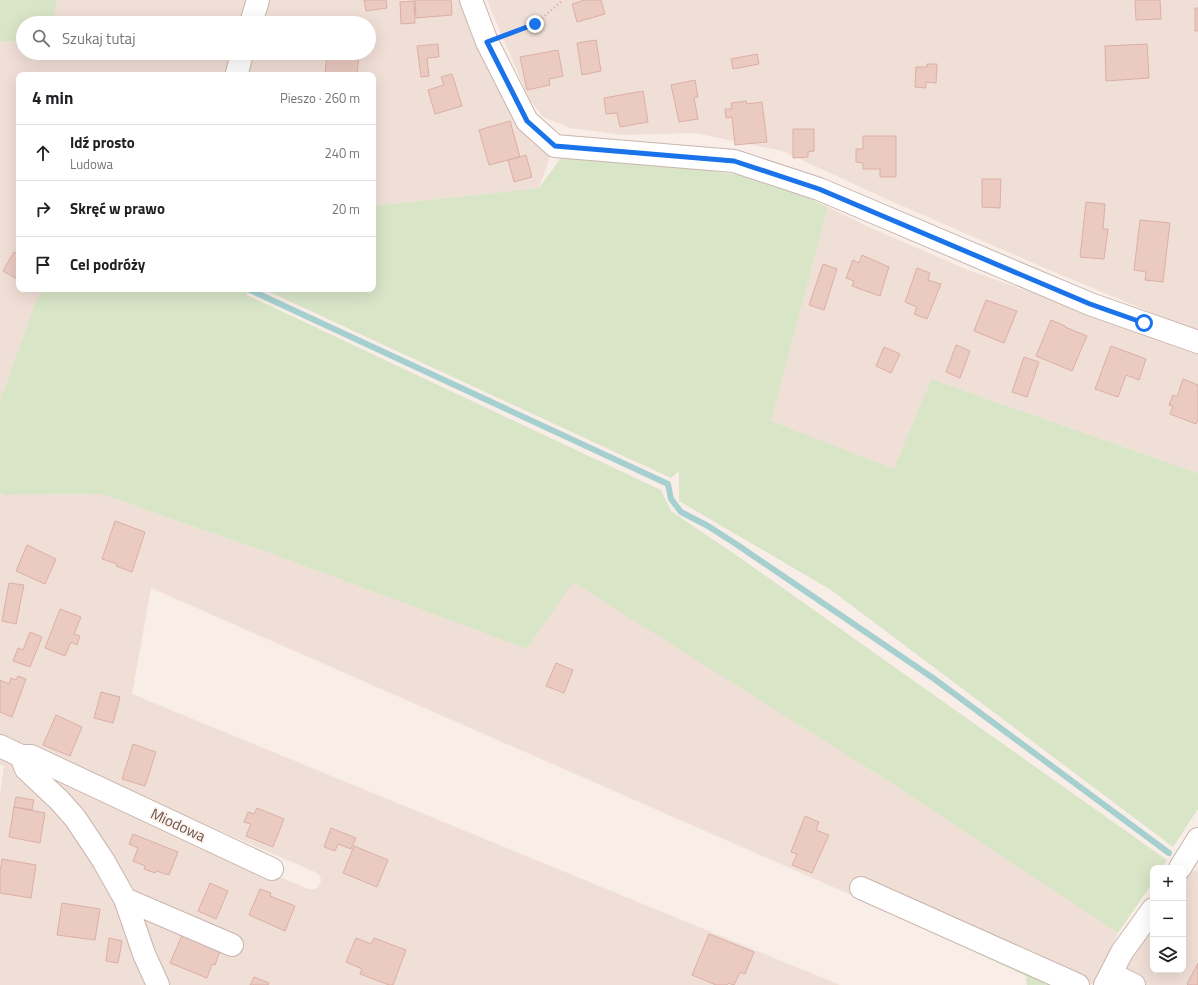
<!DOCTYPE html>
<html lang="pl">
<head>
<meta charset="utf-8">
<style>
  body { margin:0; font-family:"Titillium Web",sans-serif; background:#f6f6f6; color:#202124 }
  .controls { position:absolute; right:12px; bottom:12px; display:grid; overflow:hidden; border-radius:8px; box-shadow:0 4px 16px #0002 }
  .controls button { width:36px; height:36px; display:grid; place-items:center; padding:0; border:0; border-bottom:1px solid #e0e0e0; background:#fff; color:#202124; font:20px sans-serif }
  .stop { position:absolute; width:12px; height:12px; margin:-9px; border:3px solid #1a73e8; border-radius:50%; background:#fff }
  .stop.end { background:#1a73e8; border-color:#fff; box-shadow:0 1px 4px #0008 }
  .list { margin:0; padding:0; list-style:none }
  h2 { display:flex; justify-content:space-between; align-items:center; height:52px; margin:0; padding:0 16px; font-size:17px }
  h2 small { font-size:13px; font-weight:400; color:#757577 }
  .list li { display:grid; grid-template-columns:26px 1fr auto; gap:12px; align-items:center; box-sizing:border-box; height:56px; padding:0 16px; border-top:1px solid #e0e0e0 }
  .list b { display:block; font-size:15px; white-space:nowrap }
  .list p { margin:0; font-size:13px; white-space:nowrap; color:#757577 }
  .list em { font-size:13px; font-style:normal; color:#757577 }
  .icon { flex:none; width:22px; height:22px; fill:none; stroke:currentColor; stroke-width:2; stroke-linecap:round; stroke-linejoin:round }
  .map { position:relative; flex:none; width:1198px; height:985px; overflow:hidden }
  .search { position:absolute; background:#fff; box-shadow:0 4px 16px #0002; left:16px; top:16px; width:360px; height:44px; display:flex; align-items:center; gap:10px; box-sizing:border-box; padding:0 14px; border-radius:22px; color:#757577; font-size:15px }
  .panel { position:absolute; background:#fff; box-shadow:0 4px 16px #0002; left:16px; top:72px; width:360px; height:220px; border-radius:8px }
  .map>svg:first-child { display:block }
  .residential { fill:#f0dfd6 }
  .green { fill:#d9e5c7 }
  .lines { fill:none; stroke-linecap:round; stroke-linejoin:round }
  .stream { stroke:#a5d0cf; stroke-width:6 }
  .building { fill:#ebcac2; stroke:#dbafa5 }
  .minor-casing { stroke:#c9b5ae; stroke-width:24 }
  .path { stroke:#cfada5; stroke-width:2.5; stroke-dasharray:1 3; stroke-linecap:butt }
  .minor { stroke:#fff; stroke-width:22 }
  .route { stroke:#1a73e8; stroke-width:5 }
  .labels { text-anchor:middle; stroke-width:3.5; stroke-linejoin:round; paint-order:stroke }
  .street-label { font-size:15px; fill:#6f544f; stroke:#fcf3ec }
</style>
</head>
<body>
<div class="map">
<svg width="1198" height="985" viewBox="0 0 1198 985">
  <rect width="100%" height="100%" fill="#f9eee7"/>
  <!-- residential -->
  <path class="residential" d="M 58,0 L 462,0 L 551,154 L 539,188 L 373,206 L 373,75 L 19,75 L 19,289 L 44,289 L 37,300 L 0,400 L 0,41 L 23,42 L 23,53 L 369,53 L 369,23 L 52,23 Z
    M 487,0 L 1198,0 L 1198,332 L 1054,272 L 884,198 L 782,151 L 695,133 L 623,135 L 570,128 L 543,117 L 529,99 Z
    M 828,207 L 871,228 L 968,270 L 1198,351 L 1198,473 L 931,379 L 894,470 L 771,421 Z
    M 0,492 L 4,495 L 101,494 L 272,554 L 527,649 L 573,581 L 888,781 L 1118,933 L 1094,985 L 857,878 L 849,894 L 151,588 L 132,694 L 840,985 L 0,985 L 0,795 L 4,766 L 0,764 L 0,757 L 308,889 L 315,889 L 318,887 L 321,881 L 320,876 L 315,872 L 0,736 Z
    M 1198,870 L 1198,985 L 1112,985 L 1153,919 L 1153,970 L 1183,970 L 1183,877 L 1185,873 Z"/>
  <!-- green -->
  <path class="green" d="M 0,0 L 58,0 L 52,23 L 23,23 L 23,42 L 0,41 Z
    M 563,155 L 658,163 L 764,179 L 828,207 L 771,421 L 894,469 L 931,379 L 1198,473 L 1198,809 L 1173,847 L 831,590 L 679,501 L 679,471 L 671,478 L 263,289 L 373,289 L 373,206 L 539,188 Z
    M 44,289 L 247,289 L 247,295 L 661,490 L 671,511 L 739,557 L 1167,860 L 1162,868 L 1153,868 L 1153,882 L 1118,933 L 888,781 L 573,582 L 527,649 L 272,554 L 101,494 L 4,495 L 0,492 L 0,400 L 37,299 Z
    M 852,889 L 1067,985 L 1027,985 L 1026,976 L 849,894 Z"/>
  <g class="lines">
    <!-- stream -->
    <path class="stream" d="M 250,289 L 250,290 L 668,484 L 671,499 L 681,512 L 708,526 L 736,544 L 933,678 L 1169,853"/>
  </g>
  <!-- building -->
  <path class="building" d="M 364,0 L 386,0 L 387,8 L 366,11 Z
    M 415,0 L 451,0 L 452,15 L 416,18 Z
    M 585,0 L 601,0 L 605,14 L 577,22 L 572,4 Z
    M 1135,0 L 1160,0 L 1161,19 L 1136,20 Z
    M 414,1 L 415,23 L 401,24 L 400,2 Z
    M 1195,8 L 1198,8 L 1198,31 L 1195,31 Z
    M 596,40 L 601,71 L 582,75 L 577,43 Z
    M 438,44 L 439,57 L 427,58 L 429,76 L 421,77 L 417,46 Z
    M 1147,44 L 1149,78 L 1106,81 L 1105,46 Z
    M 558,50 L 563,76 L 549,79 L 550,85 L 527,90 L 520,57 Z
    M 327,53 L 359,53 L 357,75 L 325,75 Z
    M 757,54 L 759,64 L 733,69 L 731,59 Z
    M 927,64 L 937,64 L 936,83 L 926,82 L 926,88 L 915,87 L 916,67 L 927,67 Z
    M 452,74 L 462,106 L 435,114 L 428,90 L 444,85 L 441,77 Z
    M 695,80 L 698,97 L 694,98 L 698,119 L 679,122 L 671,85 Z
    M 643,91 L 648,122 L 620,127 L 617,113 L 606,114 L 604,98 Z
    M 746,101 L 747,104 L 762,102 L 767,142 L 735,145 L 732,117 L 726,118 L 725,109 L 732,109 L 731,103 Z
    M 510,121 L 520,157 L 489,165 L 479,130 Z
    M 793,129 L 814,129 L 814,151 L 808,152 L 808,157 L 793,158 Z
    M 863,136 L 896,136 L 896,177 L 880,177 L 880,169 L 863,169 L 863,163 L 856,162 L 856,149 L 863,149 Z
    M 526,155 L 532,177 L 514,182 L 508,160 Z
    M 982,179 L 1001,179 L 1000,208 L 982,207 Z
    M 1086,202 L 1105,204 L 1103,229 L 1108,229 L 1104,259 L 1080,257 Z
    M 1140,220 L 1170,223 L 1163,282 L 1145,280 L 1146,272 L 1134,270 Z
    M 14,252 L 19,254 L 19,280 L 3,271 Z
    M 862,255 L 889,267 L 880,296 L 852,286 L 854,281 L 846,278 L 853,260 L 859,263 Z
    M 823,264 L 837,269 L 824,310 L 809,305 Z
    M 917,268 L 930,273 L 928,280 L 941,284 L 927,319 L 914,314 L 917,307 L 905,302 Z
    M 986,300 L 1017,311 L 1004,343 L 974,331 Z
    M 1051,320 L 1065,326 L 1065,327 L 1087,336 L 1072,371 L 1036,356 Z
    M 956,345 L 970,351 L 960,378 L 946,372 Z
    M 1111,346 L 1146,359 L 1139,380 L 1126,375 L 1118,397 L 1095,389 Z
    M 884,347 L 900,354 L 891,373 L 876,366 Z
    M 1024,357 L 1039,362 L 1027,397 L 1012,392 Z
    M 1183,379 L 1198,385 L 1198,419 L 1196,424 L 1170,414 L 1173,406 L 1169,405 L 1173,395 L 1177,397 Z
    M 115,521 L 145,532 L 132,572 L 116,566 L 117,564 L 102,559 Z
    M 27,545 L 56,559 L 45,584 L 16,571 Z
    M 9,583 L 24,585 L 16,624 L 2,621 Z
    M 60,609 L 81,617 L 74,634 L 80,636 L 77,645 L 71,642 L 65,656 L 45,648 Z
    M 30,632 L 42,637 L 30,667 L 13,661 L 18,648 L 23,650 Z
    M 556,663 L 573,670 L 564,693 L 546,686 Z
    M 18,676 L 26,679 L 12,717 L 0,712 L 0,680 L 9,684 L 11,678 L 16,680 Z
    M 101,692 L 120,697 L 113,723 L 94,718 Z
    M 56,715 L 82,727 L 70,756 L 43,745 Z
    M 133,744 L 156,752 L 145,786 L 122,779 Z
    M 16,797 L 34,800 L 32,810 L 14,807 Z
    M 14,807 L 45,813 L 40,843 L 9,837 Z
    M 257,808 L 284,819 L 273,847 L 246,836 L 251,824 L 244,822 L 248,812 L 254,814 Z
    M 805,816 L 819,822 L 816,830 L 829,835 L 812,873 L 792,865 L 797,854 L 791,852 Z
    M 331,828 L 356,838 L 351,849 L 338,844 L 335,851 L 324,847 Z
    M 133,834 L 178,852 L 169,875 L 156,871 L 155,873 L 144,869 L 145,866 L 133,861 L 138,848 L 129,844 Z
    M 354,846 L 388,860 L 377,887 L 343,873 Z
    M 2,859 L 36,865 L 31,898 L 0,893 L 0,872 Z
    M 210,883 L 228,891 L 216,919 L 198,911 Z
    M 260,889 L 271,893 L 270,896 L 295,906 L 285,931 L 249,915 Z
    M 62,903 L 100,909 L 95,940 L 57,935 Z
    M 183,933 L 194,937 L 192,940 L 220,951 L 215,965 L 212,964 L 207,978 L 170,963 Z
    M 709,934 L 754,952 L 745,974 L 740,972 L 734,985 L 728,983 L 727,985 L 716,985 L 692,975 Z
    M 109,938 L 122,941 L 118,963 L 106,961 Z
    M 356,938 L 371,944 L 374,938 L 406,950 L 393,985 L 389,985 L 360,974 L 362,969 L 346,962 Z
    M 1198,963 L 1198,985 L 1188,985 L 1187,984 Z
    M 254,977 L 269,983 L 268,985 L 250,985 Z"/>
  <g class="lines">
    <!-- minor casing -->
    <g class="minor-casing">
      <path id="minor" d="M 471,0 L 487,42 L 527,121 L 555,146 L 734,161 L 819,189 L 1090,304 L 1198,342
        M 251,23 L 258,0
        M 237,73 L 242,53
        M 0,746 L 21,756 L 31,756 L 272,869
        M 21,756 L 26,769 L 59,800 L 75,818 L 103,860 L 125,899 L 144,954 L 158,985
        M 1180,868 L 1198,839
        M 861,888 L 1078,985
        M 125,899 L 232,945
        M 1111,974 L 1134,985
        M 1105,985 L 1122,952 L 1153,909"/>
    </g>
    <!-- path -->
    <path class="path" d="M 506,35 L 535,24 L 563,0"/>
    <!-- minor -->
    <use href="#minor" class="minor"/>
  </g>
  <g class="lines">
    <!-- route -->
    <path class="route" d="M 535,24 L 487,42 L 527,121 L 555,146 L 734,161 L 819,189 L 1090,304 L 1144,323"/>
  </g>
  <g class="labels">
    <!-- street labels -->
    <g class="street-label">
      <text transform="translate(178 825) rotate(25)" y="5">Miodowa</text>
    </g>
  </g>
</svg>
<div class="controls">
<button>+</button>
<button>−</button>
<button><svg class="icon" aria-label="layers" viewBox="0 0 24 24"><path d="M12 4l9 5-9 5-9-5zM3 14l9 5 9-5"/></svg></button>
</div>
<div class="stop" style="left:1144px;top:323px"></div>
<div class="stop end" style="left:535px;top:24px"></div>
<div class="search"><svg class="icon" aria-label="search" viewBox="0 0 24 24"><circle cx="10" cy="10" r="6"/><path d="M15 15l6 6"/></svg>Szukaj tutaj</div>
<section class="panel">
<h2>4 min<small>Pieszo · 260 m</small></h2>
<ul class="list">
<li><svg class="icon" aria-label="ahead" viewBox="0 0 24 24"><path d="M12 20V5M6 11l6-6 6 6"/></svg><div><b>Idź prosto</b><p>Ludowa</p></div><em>240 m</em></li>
<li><svg class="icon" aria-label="right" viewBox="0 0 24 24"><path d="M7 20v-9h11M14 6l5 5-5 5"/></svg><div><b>Skręć w prawo</b></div><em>20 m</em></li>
<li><svg class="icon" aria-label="arrive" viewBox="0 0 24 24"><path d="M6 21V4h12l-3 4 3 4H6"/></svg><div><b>Cel podróży</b></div></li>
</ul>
</section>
</div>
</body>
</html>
